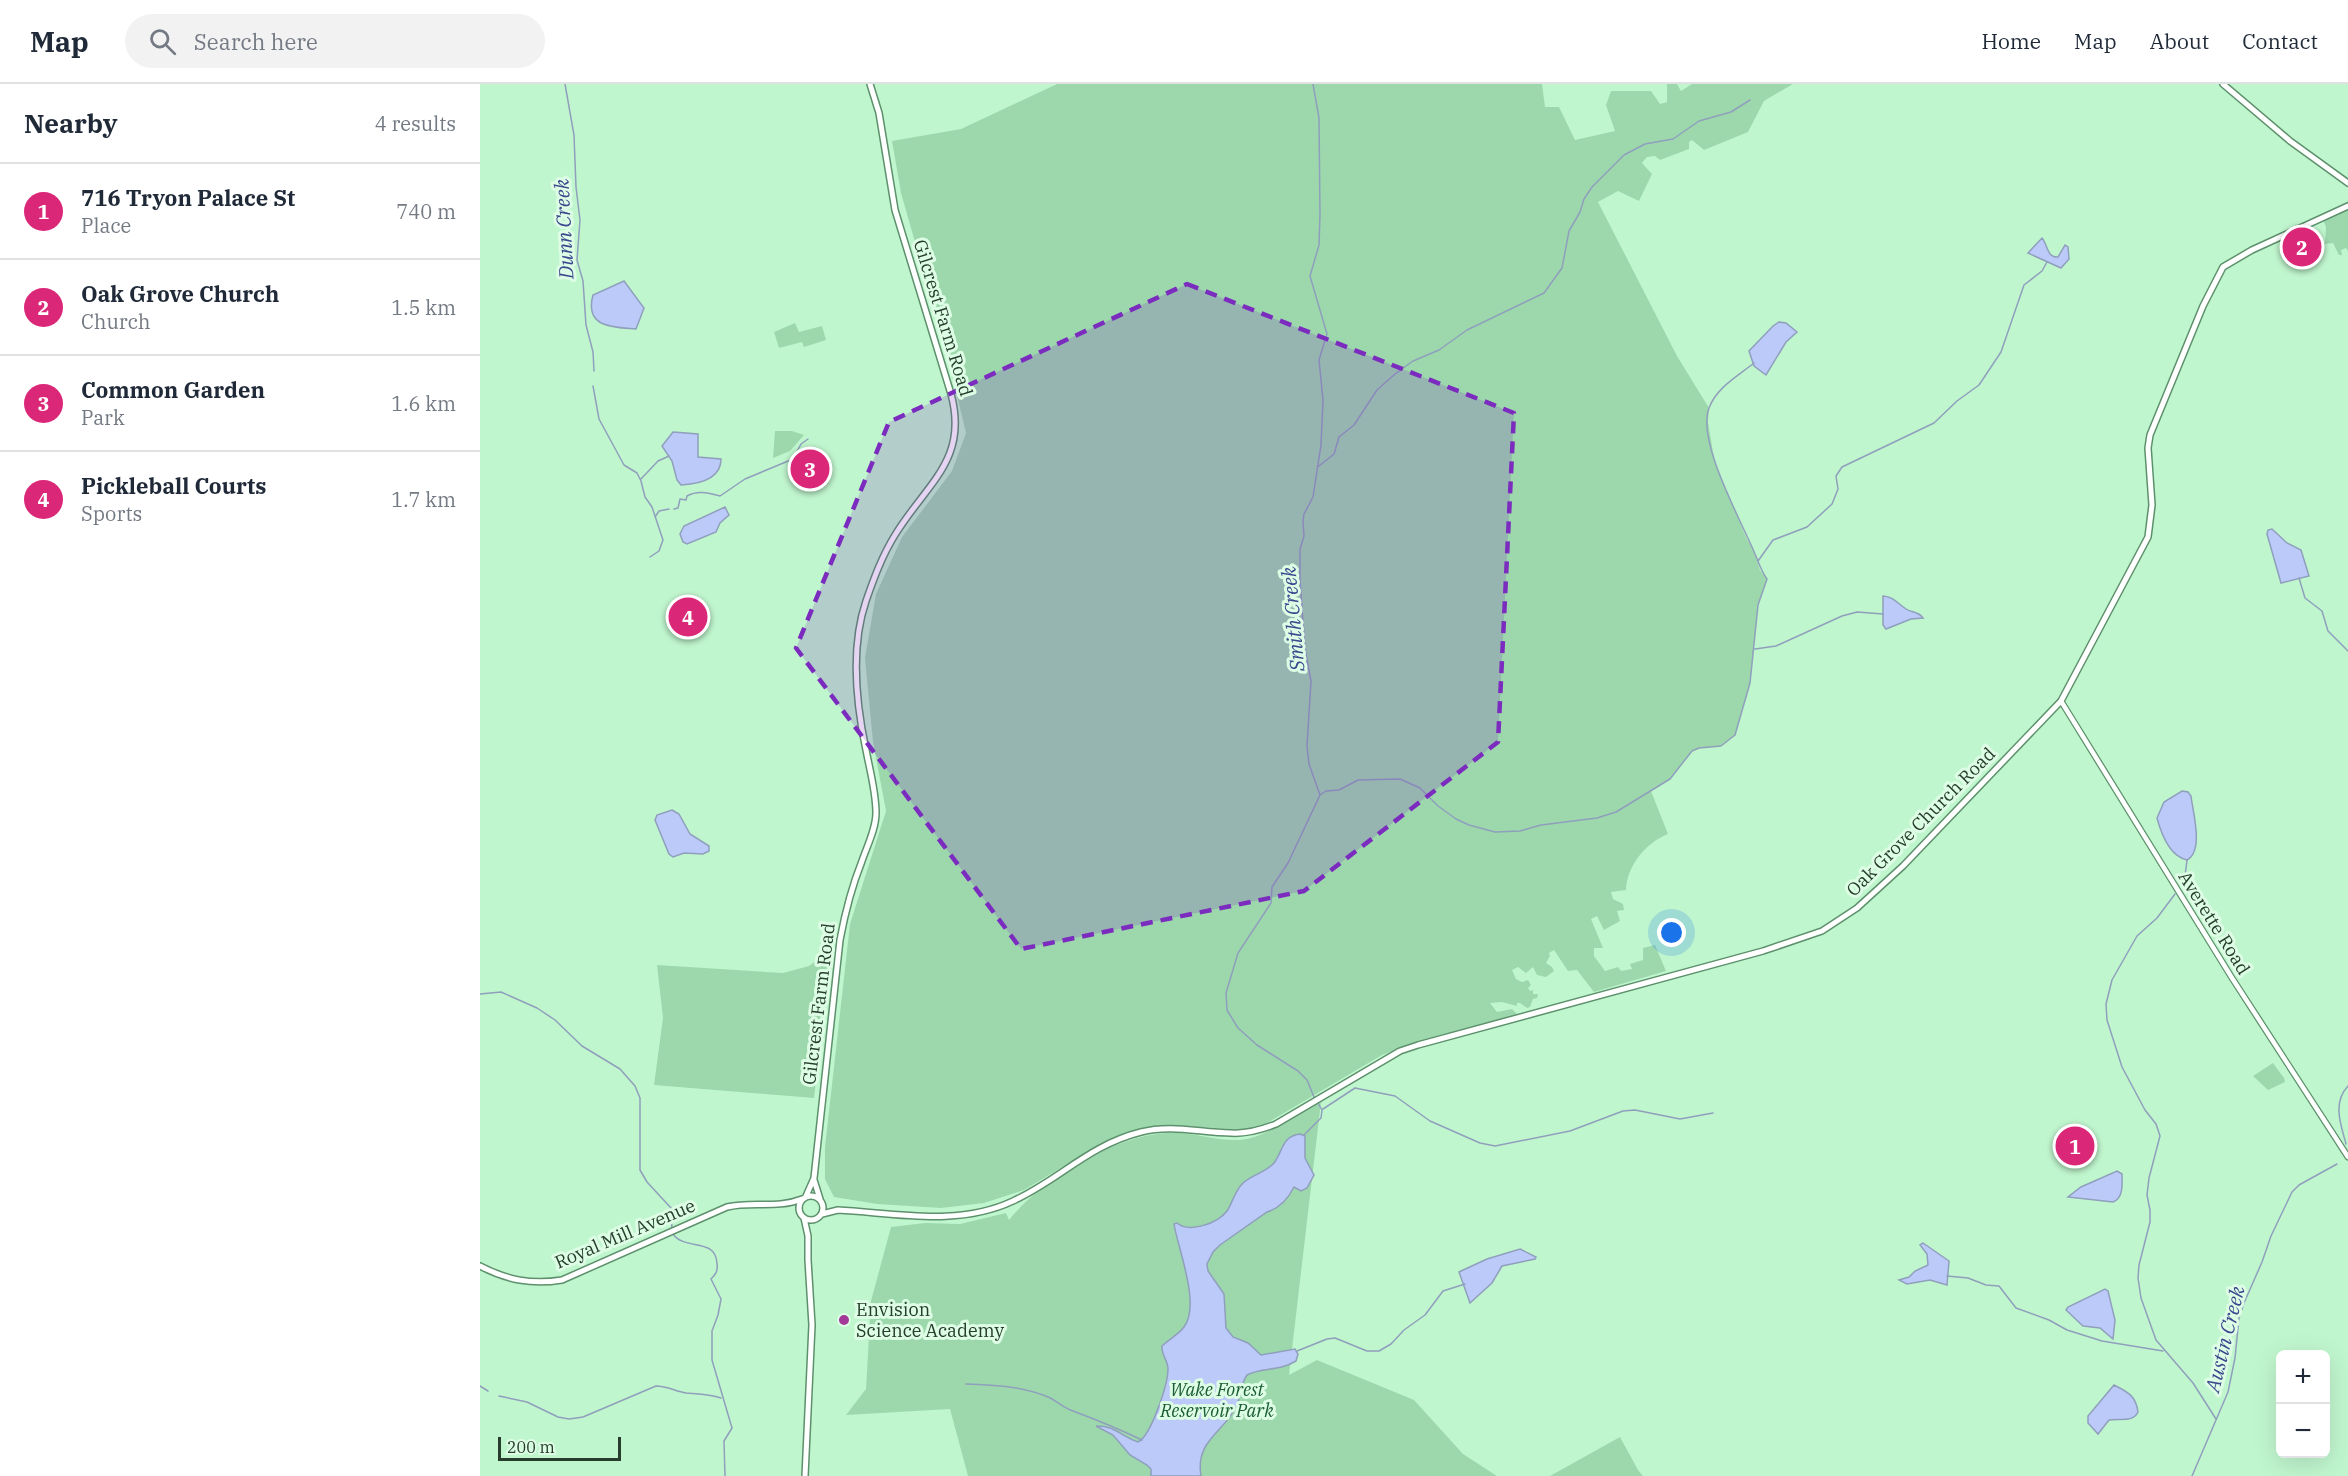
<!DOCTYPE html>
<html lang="en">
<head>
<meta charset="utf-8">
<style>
  body { margin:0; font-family:"IBM Plex Serif",serif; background:#f2f2f3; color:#1f2937 }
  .controls { position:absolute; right:18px; bottom:18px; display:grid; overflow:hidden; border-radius:9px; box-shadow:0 6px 24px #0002 }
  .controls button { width:54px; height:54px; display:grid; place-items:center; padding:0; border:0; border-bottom:2px solid #e0e1e3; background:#fff; color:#1f2937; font:30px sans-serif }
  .scale { position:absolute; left:18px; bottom:15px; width:123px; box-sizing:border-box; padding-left:6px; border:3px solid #263c2c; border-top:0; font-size:16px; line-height:21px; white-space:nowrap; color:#263c2c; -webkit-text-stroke:4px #ddfde5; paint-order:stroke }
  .you { position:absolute; left:1192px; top:849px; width:21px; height:21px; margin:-15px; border:4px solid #fff; border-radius:50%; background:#1a73e8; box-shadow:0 0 0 9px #1a73e833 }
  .badge { display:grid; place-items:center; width:39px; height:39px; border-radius:50%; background:#db2777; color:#fff; font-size:20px; font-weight:700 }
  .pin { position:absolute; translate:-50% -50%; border:3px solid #fff; box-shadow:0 2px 6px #0006 }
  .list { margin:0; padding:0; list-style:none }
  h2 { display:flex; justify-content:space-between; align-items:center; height:78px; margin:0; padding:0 24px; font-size:26px }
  h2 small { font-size:20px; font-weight:400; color:#747a83 }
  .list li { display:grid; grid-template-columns:39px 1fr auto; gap:18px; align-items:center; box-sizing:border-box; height:96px; padding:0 24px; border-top:2px solid #e0e1e3 }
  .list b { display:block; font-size:22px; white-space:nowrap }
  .list p { margin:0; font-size:20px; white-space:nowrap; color:#747a83 }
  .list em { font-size:20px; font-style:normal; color:#747a83 }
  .icon { flex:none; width:33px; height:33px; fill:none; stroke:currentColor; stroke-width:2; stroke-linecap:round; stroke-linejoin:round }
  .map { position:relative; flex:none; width:1868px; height:1392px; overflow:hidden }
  header { display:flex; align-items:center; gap:36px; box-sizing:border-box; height:84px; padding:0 30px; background:#fff; border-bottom:2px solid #e0e1e3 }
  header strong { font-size:28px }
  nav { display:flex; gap:33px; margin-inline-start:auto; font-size:21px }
  .search { width:420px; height:54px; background:#f2f2f3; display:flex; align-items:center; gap:15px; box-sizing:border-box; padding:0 21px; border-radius:33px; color:#747a83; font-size:22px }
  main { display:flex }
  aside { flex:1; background:#fff }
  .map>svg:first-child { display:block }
  .green { fill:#9dd8ad }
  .water { fill:#bccafa; stroke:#8f9fbc; stroke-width:1.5 }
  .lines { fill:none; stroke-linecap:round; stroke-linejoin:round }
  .stream { stroke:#8f9fbc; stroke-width:1.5 }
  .tertiary-casing { stroke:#5d906c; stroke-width:7 }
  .secondary-casing { stroke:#5d906c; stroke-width:8 }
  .tertiary { stroke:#fff; stroke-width:4.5 }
  .secondary { stroke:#fff; stroke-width:5 }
  .marked { fill:#7b2cbf; fill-opacity:0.2; stroke:#7b2cbf; stroke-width:4.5; stroke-dasharray:12 8; stroke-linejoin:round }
  .poi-dot { fill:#a43898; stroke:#ddfde5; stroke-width:2 }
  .labels { text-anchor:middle; stroke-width:6; stroke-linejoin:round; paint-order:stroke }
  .street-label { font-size:18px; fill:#263c2c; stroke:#ddfde5 }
  .poi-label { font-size:18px; fill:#263c2c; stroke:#ddfde5; text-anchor:start }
  .park-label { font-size:18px; font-style:italic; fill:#1a5c33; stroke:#ddfde5 }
  .water-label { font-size:20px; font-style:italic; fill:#3a478d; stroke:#ddfde5 }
</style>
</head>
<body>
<header>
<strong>Map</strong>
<div class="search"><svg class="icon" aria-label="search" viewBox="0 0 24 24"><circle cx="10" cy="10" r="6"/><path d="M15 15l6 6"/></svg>Search here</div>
<nav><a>Home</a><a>Map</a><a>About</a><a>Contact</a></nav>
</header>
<main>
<aside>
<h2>Nearby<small>4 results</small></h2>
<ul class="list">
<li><span class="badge">1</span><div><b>716 Tryon Palace St</b><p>Place</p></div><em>740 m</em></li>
<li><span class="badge">2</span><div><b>Oak Grove Church</b><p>Church</p></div><em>1.5 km</em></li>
<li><span class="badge">3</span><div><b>Common Garden</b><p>Park</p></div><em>1.6 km</em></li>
<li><span class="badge">4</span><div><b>Pickleball Courts</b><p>Sports</p></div><em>1.7 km</em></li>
</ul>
</aside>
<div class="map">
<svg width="1868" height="1392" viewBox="0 0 1868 1392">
  <rect width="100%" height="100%" fill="#c0f6ce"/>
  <!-- green -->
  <path class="green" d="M 577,0 L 1062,0 L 1065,23 L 1079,23 L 1095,56 L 1135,47 L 1126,21 L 1131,7 L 1171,7 L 1180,20 L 1187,18 L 1187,0 L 1197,0 L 1201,7 L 1212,0 L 1313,0 L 1284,17 L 1268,48 L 1224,66 L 1212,56 L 1209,58 L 1209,65 L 1180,76 L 1175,72 L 1167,73 L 1162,79 L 1172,90 L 1159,117 L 1138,107 L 1118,118 L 1197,272 L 1229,324 L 1228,338 L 1235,380 L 1266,453 L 1275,470 L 1280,486 L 1287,495 L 1278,521 L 1270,599 L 1255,651 L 1241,662 L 1219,664 L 1212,667 L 1190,695 L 1171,707 L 1188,750 C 1166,759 1147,781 1146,806 L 1131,808 L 1133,815 L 1143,820 L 1144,826 L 1137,827 L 1140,837 L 1124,846 L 1117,832 L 1111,835 L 1123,864 L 1114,864 L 1114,872 L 1125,887 L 1138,883 L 1141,887 L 1152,885 L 1150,880 L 1163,876 L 1163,864 L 1175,861 L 1186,887 L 1114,908 L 1097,886 L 1088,887 L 1074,866 L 1069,869 L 1070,872 L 1066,879 L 1072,883 L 1074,887 L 1066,893 L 1057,891 L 1053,883 L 1046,889 L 1038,883 L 1032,886 L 1036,895 L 1042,898 L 1048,896 L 1051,901 L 1048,904 L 1050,907 L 1053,906 L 1053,910 L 1058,910 L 1057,914 L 1053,915 L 1050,923 L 1047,924 L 1040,919 L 1037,919 L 1037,922 L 1022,918 L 1010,919 L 1017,928 L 1032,925 L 1038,931 L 946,955 L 902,971 L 782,1042 L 761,1046 L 694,1041 L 672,1044 L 619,1061 L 544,1106 L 504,1119 L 461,1124 L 397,1120 L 354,1113 L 345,1095 L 345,1063 L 370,840 L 406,727 L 393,658 L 385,574 L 396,510 L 422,453 L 472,387 L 486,349 L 468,274 L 421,109 L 412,57 L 481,45 Z
    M 1868,125 L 1868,167 L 1866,164 L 1861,166 L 1862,171 L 1859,171 L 1853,159 L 1845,160 L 1846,143 L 1843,136 Z
    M 315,239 L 319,248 L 342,242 L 346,256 L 324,263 L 322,258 L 299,264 L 294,248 Z
    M 295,347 L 312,347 L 324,351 L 310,367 L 293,374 Z
    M 346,870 L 349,882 L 334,1014 L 174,1001 L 183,934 L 177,881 L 303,889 L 329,882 Z
    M 1793,979 L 1804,994 L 1805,998 L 1788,1006 L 1773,992 Z
    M 841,1018 L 809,1291 L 837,1276 L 934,1316 L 983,1370 L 1017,1392 L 488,1392 L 470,1325 L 366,1331 L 386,1305 L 391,1217 L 411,1143 L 445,1139 L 480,1140 L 526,1129 L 529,1136 C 563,1094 632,1053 686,1049 C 711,1047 734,1057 759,1056 C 785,1054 811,1033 833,1021 L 834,1022 Z
    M 1140,1353 L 1158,1386 L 1163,1392 L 1070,1392 Z"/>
  <!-- water -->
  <path class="water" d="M 1562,154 C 1568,161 1567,174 1578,173 L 1585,161 L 1588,163 L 1589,175 L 1581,184 L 1548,169 Z
    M 144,197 L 164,224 L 156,245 C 133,243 104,244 113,211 Z
    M 1299,238 L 1306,239 L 1317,248 L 1306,258 L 1286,291 L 1274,282 L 1269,267 L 1293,242 Z
    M 193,348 L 218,350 L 218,373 L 241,375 C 241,396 218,400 201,401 L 197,396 L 192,377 L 182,362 Z
    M 245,423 L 249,431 L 240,439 L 236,448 L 207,460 L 203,458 L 200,450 L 204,442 Z
    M 1792,445 L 1807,459 L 1821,466 L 1829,492 L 1801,499 L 1787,450 L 1788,446 Z
    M 1403,512 C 1414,513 1417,519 1426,525 C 1432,529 1438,527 1443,534 L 1431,535 L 1406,545 L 1403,541 Z
    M 1702,707 L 1708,708 L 1711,712 C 1713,729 1724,767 1707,776 C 1689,772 1681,749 1677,734 L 1684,718 Z
    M 192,726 L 199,730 L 210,750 L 229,762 L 229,767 L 223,770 L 204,769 L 193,773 L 189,770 L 175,736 L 177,731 Z
    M 820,1050 L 825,1052 L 825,1074 L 834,1091 L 827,1104 L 821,1107 L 814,1103 C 808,1115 800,1124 787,1128 L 740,1161 L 733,1168 L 727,1180 L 728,1187 L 744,1210 L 746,1244 L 753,1253 L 768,1259 L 781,1271 L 815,1265 L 818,1270 L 816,1277 C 798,1288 781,1283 767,1291 C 760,1301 761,1313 756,1323 C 743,1349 715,1357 721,1392 L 671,1392 L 671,1385 L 667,1381 L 650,1371 L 633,1351 L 616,1342 C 637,1342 640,1352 658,1358 C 671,1352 688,1300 688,1285 C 688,1276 681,1271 682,1262 C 689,1255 698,1251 704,1243 C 721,1221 698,1165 694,1140 L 697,1139 C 709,1149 737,1140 747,1127 C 753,1118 754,1108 763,1099 C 772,1091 786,1088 794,1079 C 803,1067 802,1052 820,1050 Z
    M 1637,1087 L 1642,1090 C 1642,1099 1644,1114 1633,1118 L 1588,1113 L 1601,1103 Z
    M 1443,1159 L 1469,1177 L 1467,1201 L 1450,1196 L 1427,1200 L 1419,1196 L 1429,1193 L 1435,1187 L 1448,1181 L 1447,1170 L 1440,1161 Z
    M 1040,1165 L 1056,1173 L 1055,1175 L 1022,1182 L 1012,1199 L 990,1219 L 979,1188 L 1007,1175 Z
    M 1625,1205 L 1628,1207 L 1635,1236 L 1633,1255 L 1620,1244 L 1603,1242 L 1586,1226 L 1588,1223 Z
    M 1634,1301 C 1648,1308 1656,1312 1658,1328 C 1653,1339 1639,1334 1629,1336 L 1618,1350 L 1608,1339 L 1608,1332 Z"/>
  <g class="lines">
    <!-- stream -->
    <path class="stream" d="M 85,0 L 94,51 L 96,103 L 100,136 L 97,176 L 103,197 L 106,241 L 113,268 L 114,287
      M 833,0 L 839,34 L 840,130 L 839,161 L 830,192 L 847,250 L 839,276 L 843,316 L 841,361 L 833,413 L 824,430 L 823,437 L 824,452 L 820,465 L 820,497 L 825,565 L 831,597 L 827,662 L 829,680 L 840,711 L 808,779 L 792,803 L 791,819 L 758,869 L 746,909 L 747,926 L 758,944 L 777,961 L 818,987 L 827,996 L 834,1013
      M 113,302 L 119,335 L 144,381 L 157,389 L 161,397 L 165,413 L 172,423 L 183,456 L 179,467 L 170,473
      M 839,382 L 854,370 L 859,353 L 874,341 L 897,306 L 915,290 L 933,277 L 959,266 L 987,246 L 1064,209 L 1082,184 L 1089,147 L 1100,128 L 1104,115 L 1112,103 L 1144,71 L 1165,60 L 1193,55 L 1219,37 L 1251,28 L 1270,16
      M 161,395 L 178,377 L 189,372
      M 194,425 L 198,424 L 200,415 L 206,416 L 207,412 C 218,406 228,409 240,412 L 265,395 L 313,375 L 321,360 L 328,355
      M 175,433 L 179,427 L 189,425
      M 1278,477 L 1293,456 L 1327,443 L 1352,420 L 1358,405 L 1356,392 L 1362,383 L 1454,339 L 1477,317 L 1499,301 L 1521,268 L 1544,201 L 1562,187 L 1567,178
      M 1819,494 L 1825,514 L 1842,527 L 1848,547 L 1868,567
      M 1275,565 L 1296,562 L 1362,532 L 1377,528 L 1403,530
      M 840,711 L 846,707 L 859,706 L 878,696 L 920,695 L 940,704 L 958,722 L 976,735 L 989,741 L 1015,748 L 1040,747 L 1061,741 L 1117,734 L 1136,728 L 1190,695 L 1212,667 L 1219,664 L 1241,662 L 1255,651 L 1270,599 L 1278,521 L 1287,495 C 1281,487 1279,479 1275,470 C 1262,438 1216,357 1229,324 C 1237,303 1258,292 1274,279
      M 1704,800 L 1707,776
      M 1695,810 L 1677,834 L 1657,852 L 1632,896 L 1626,920 L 1627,936 L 1642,983 L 1665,1026 L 1676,1040 L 1680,1052 L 1669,1094 L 1667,1111 L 1670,1126 L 1670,1138 L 1659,1181 L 1658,1194 L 1661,1214 L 1676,1256 L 1713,1299 L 1736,1335
      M 0,910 L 21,908 L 57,924 L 75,936 L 102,962 L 140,985 L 155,1002 L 160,1014 L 160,1086 L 167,1098 L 191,1124 L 192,1146
      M 843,1025 L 875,1004 L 915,1012 L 950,1037 L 1000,1059 L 1015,1062 L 1090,1047 L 1143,1027 L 1155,1026 L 1200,1035 L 1233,1029
      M 824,1051 L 841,1034 L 842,1026 L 838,1019
      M 1866,1060 C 1861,1041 1852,1019 1868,1002
      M 193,1150 C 205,1167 235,1153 237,1179 C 238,1187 236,1190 231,1195 L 241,1215 L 238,1231 L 232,1247 L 232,1276 L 252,1344 L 244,1357 L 245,1392
      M 1467,1192 L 1488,1194 L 1506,1201 L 1519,1202 L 1536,1224 L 1569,1236 L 1587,1246 L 1622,1257 L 1683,1267
      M 817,1267 L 847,1255 L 855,1254 L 887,1267 L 899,1267 L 911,1260 L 924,1246 L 945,1231 L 963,1207 L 985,1200
      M 486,1300 C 514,1301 542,1302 568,1313 C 577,1317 584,1324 593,1327 C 617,1336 639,1345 662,1356
      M 0,1302 L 8,1307
      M 19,1312 L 47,1318 L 78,1333 L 89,1335 L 103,1333 L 176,1302 C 187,1302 195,1307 206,1309 C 218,1310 229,1310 241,1314
      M 1712,1392 L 1748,1308 L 1755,1274 L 1759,1234 L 1764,1219 L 1782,1178 L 1791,1152 L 1812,1108 L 1819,1101 L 1857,1080"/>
    <!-- tertiary casing -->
    <g class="tertiary-casing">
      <path id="tertiary" d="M 1581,617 L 1752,894 L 1868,1073"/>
    </g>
    <!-- secondary casing -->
    <g class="secondary-casing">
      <path id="secondary" d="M 1743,0 L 1810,57 L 1868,99
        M 334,1096 L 340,1115
        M319 1124a12 12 0 1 1 24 0a12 12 0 1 1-24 0Z
        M 326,1112 L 334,1094 L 360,856 C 365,829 372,802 382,777 C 387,762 396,745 396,729 C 396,708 390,687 386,666 C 376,619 370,564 386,517 C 394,494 402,472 415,451 C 446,400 489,376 471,310 L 415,126 L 399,29 L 390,0
        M 342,1130 L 358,1126 C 416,1129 478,1143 533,1117 C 579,1096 609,1061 661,1048 C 692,1040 721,1049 751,1049 C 767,1050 781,1046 796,1040 L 920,967 L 938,961 L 1283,867 L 1342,847 L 1377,824 L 1423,782 L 1581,617 L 1668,453 L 1672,421 L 1668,364 L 1670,351 L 1723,222 L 1743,183 L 1772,166 L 1868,122
        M 324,1134 L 328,1152 L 328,1176 L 332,1241 L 325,1392
        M 0,1182 C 27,1196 52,1201 82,1196 L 247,1123 C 272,1117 297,1125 322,1115"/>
    </g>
    <!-- tertiary -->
    <use href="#tertiary" class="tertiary"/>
    <!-- secondary -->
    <use href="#secondary" class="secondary"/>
  </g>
  <!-- marked area -->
  <path class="marked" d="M 707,200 L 1034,329 L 1018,658 L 824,807 L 541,865 L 316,564 L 409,338 Z"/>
  <!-- markers -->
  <circle class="poi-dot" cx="364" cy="1236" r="6"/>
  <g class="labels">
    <!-- street labels -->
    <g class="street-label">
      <text transform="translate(463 234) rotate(73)" y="6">Gilcrest Farm Road</text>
      <text transform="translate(1441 738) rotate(-45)" y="6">Oak Grove Church Road</text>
      <text transform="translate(1734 839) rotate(58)" y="6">Averette Road</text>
      <text transform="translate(339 920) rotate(-83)" y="6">Gilcrest Farm Road</text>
      <text transform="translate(145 1150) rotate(-23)" y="6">Royal Mill Avenue</text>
    </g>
    <!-- poi labels -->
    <g class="poi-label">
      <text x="376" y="1232">Envision<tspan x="376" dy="21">Science Academy</tspan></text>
    </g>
    <!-- park labels -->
    <g class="park-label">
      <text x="737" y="1312">Wake Forest<tspan x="737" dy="21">Reservoir Park</tspan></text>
    </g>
    <!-- water labels -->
    <g class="water-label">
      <text transform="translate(84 145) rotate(-93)" y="7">Dunn Creek</text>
      <text transform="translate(813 535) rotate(-95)" y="7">Smith Creek</text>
      <text transform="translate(1745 1255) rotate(-76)" y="7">Austin Creek</text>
    </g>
  </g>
</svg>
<div class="controls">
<button>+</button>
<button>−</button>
</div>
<div class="scale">200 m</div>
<div class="you"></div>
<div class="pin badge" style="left:1595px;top:1062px">1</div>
<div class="pin badge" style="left:1822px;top:163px">2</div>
<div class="pin badge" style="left:330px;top:385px">3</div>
<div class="pin badge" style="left:208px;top:533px">4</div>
</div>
</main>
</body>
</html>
